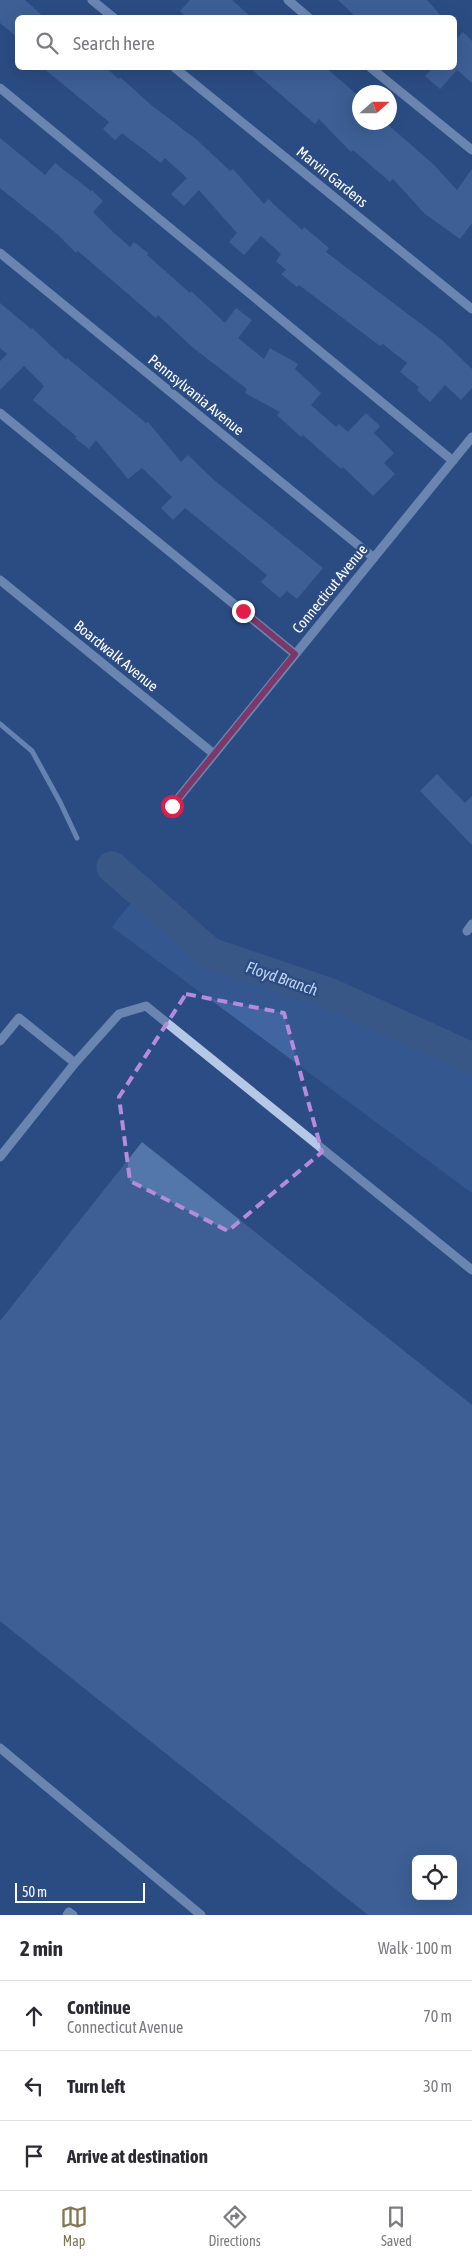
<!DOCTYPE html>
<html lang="en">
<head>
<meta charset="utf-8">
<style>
  body { margin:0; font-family:"Asap Condensed",sans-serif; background:#f2f2f3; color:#2b2b33 }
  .controls { position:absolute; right:15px; bottom:15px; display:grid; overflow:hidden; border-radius:8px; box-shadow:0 5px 20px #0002 }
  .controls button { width:45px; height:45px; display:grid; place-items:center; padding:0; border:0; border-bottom:1px solid #e1e1e2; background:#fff; color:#2b2b33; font:25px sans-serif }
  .compass { position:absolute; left:352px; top:85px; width:45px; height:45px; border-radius:50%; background:#fff; box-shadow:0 5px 20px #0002; rotate:69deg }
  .scale { position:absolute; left:15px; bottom:12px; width:130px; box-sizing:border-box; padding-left:5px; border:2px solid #fff; border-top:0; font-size:14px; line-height:18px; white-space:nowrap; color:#fff; -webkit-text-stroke:4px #2b4c84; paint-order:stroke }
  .stop { position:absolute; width:15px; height:15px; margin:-11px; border:4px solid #e11d48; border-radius:50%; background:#fff }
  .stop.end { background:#e11d48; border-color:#fff; box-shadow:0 1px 5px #0008 }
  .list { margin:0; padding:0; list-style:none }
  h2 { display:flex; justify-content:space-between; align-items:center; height:65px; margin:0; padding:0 20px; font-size:21px }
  h2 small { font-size:16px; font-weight:400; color:#7c7c81 }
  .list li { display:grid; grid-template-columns:32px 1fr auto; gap:15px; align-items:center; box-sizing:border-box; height:70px; padding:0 20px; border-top:1px solid #e1e1e2 }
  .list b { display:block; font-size:19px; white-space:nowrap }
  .list p { margin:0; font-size:16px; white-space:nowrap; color:#7c7c81 }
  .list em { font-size:16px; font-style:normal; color:#7c7c81 }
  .icon { flex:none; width:28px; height:28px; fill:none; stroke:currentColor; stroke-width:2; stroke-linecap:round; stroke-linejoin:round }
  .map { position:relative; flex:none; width:472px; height:1915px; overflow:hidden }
  .search { position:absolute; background:#fff; box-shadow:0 5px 20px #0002; left:15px; right:15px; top:15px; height:55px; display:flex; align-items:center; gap:12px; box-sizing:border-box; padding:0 18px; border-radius:8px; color:#7c7c81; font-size:19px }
  .sheet { height:275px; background:#fff }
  nav { display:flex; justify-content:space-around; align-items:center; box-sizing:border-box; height:70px; border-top:1px solid #e1e1e2; background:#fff; font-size:14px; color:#7c7c81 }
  nav a { display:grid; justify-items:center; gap:2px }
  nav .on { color:#827654 }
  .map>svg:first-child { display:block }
  .green { fill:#4065a0 }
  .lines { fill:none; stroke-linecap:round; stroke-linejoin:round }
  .stream { stroke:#aac3e6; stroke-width:5 }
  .river { stroke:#4b648b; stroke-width:31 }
  .building { fill:#5376ab; fill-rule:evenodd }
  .minor { stroke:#b5c9e6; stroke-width:9 }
  .route { stroke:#e11d48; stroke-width:6 }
  .marked { fill:none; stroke:#b68bdc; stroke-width:4; stroke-dasharray:10 6; stroke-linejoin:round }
  .labels { text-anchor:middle; stroke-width:5; stroke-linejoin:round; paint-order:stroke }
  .street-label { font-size:15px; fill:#fff; stroke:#2b4c84 }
  .water-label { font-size:16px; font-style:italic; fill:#c0d3ee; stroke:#2b4c84 }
</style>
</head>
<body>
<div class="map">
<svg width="472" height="1915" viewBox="0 0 472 1915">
  <rect width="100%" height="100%" fill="#2b4c84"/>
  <!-- green -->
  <path class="green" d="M 142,889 L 230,952 L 287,975 L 345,994 L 472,1059 L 472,1193 L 112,927 Z"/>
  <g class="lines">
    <!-- stream -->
    <path class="stream" d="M 0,724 L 32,751 L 60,802 L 77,838"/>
    <!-- river -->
    <path class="river" d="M 112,867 L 210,953 L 331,994 L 472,1058"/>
  </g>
  <!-- building -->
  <path class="building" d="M 0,0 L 25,0 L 45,18 L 18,18 L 18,38 L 0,23 Z
    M 190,0 L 232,0 L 252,18 L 187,18 L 180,11 Z
    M 338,0 L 427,0 L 443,18 L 357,18 Z
    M 463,32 L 472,41 L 472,83 L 457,70 L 440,89 L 425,76 L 433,68 L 454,68 L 454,42 Z
    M 43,68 L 106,68 L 119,79 L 120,77 L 150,104 L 197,140 L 230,171 L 233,169 L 264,204 L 268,199 L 302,230 L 304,227 L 329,248 L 326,252 L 442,340 L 472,369 L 472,388 L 461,400 L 445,385 L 430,402 L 417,390 L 419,387 L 400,372 L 407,363 L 383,344 L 380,346 L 299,285 L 297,287 L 281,274 L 286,270 L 276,261 L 281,254 L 261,236 L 244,255 L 229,242 L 237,233 L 199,190 L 184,206 L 171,194 L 187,178 L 165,158 L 161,163 L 122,133 L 115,140 L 103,129 L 109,122 Z
    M 250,68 L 326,68 L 360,97 L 360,122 L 385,122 L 434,165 L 457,190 L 472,169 L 472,223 L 460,239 L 425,214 L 393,179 L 390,182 L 353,150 L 351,152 L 319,119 L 315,124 Z
    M 0,138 L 45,175 L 55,163 L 91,191 L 92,190 L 103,201 L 93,212 L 113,232 L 130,247 L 134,242 L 148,253 L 147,255 L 190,293 L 191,291 L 225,323 L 236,308 L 252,320 L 238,338 L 264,359 L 270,348 L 298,364 L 295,369 L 321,393 L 311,405 L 336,427 L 339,424 L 348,432 L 366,413 L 380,426 L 374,433 L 394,453 L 384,463 L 395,474 L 373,496 L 343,467 L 341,469 L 303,435 L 301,437 L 277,415 L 280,412 L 245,393 L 247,389 L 192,347 L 158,315 L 156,318 L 78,251 L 76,253 L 57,234 L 0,188 Z
    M 0,303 L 31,329 L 32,328 L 66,360 L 67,358 L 146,423 L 148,422 L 181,462 L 188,455 L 214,480 L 323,568 L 297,599 L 287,591 L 280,598 L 261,582 L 267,575 L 185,508 L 173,520 L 161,508 L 172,497 L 142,468 L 128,479 L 96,440 L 89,449 L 75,438 L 77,437 L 33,400 L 44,386 L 24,366 L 0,390 L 0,361 L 7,354 L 0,348 Z
    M 437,774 L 465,803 L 472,796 L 472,845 L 420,791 Z
    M 142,1142 L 472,1405 L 472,1915 L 368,1915 L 0,1621 L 0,1321 ZM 416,1859 L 453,1859 L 453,1896 L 416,1896 Z"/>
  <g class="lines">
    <!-- minor -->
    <path class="minor" d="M 92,0 L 114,18
      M 288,0 L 309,18
      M 175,68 L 472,309
      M 371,68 L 472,150
      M 0,88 L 453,461
      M 0,253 L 374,558
      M 0,413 L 295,654
      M 0,580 L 214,754
      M 172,806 L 472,437
      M 467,931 L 472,924
      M 0,1041 L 19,1018 L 75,1063 L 119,1014 L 146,1006 L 472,1270
      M 0,1157 L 75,1063
      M 0,1748 L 201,1915
      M 67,1915 L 69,1912 L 73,1915"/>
  </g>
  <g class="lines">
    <!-- route -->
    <path class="route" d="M 172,806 L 295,654 L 243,611"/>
  </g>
  <!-- marked area -->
  <path d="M0 0H472V1915H0ZM 186,994 L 284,1013 L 322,1152 L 228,1231 L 130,1181 L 119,1097 Z" fill="#2b4c84" fill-opacity=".55" fill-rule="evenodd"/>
  <path class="marked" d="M 186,994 L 284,1013 L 322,1152 L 228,1231 L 130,1181 L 119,1097 Z"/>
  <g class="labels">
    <!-- street labels -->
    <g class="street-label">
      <text transform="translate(332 177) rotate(39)" y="5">Marvin Gardens</text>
      <text transform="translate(196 395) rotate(39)" y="5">Pennsylvania Avenue</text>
      <text transform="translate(330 589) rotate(-51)" y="5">Connecticut Avenue</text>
      <text transform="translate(116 656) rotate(39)" y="5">Boardwalk Avenue</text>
    </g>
    <!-- water labels -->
    <g class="water-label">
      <text transform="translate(282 978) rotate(19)" y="6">Floyd Branch</text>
    </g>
  </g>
</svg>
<div class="controls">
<button><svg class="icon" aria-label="locate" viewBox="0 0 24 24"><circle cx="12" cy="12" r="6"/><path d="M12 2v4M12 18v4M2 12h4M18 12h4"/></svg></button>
</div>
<svg class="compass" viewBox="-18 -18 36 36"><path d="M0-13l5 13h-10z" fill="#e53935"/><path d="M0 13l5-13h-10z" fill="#7c7c81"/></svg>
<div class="scale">50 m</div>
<div class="stop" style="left:172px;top:806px"></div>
<div class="stop end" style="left:243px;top:611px"></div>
<div class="search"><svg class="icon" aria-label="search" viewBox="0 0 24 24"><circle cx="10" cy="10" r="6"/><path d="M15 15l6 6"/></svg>Search here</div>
</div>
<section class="sheet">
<h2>2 min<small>Walk · 100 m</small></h2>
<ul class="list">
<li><svg class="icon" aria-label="ahead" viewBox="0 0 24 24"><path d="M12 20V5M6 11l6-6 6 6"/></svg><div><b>Continue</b><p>Connecticut Avenue</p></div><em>70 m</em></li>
<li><svg class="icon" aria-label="left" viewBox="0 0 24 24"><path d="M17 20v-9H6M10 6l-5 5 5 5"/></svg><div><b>Turn left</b></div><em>30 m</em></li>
<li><svg class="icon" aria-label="arrive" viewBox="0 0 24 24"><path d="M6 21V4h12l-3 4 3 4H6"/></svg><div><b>Arrive at destination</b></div></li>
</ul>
</section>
<nav>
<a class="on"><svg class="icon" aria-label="map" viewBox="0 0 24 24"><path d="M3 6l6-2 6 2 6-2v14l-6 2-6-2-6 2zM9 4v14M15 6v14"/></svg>Map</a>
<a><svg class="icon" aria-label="directions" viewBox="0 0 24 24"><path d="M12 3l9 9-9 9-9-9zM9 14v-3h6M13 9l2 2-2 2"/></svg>Directions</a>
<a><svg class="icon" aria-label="saved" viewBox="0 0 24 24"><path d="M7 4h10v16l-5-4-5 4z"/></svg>Saved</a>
</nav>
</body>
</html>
